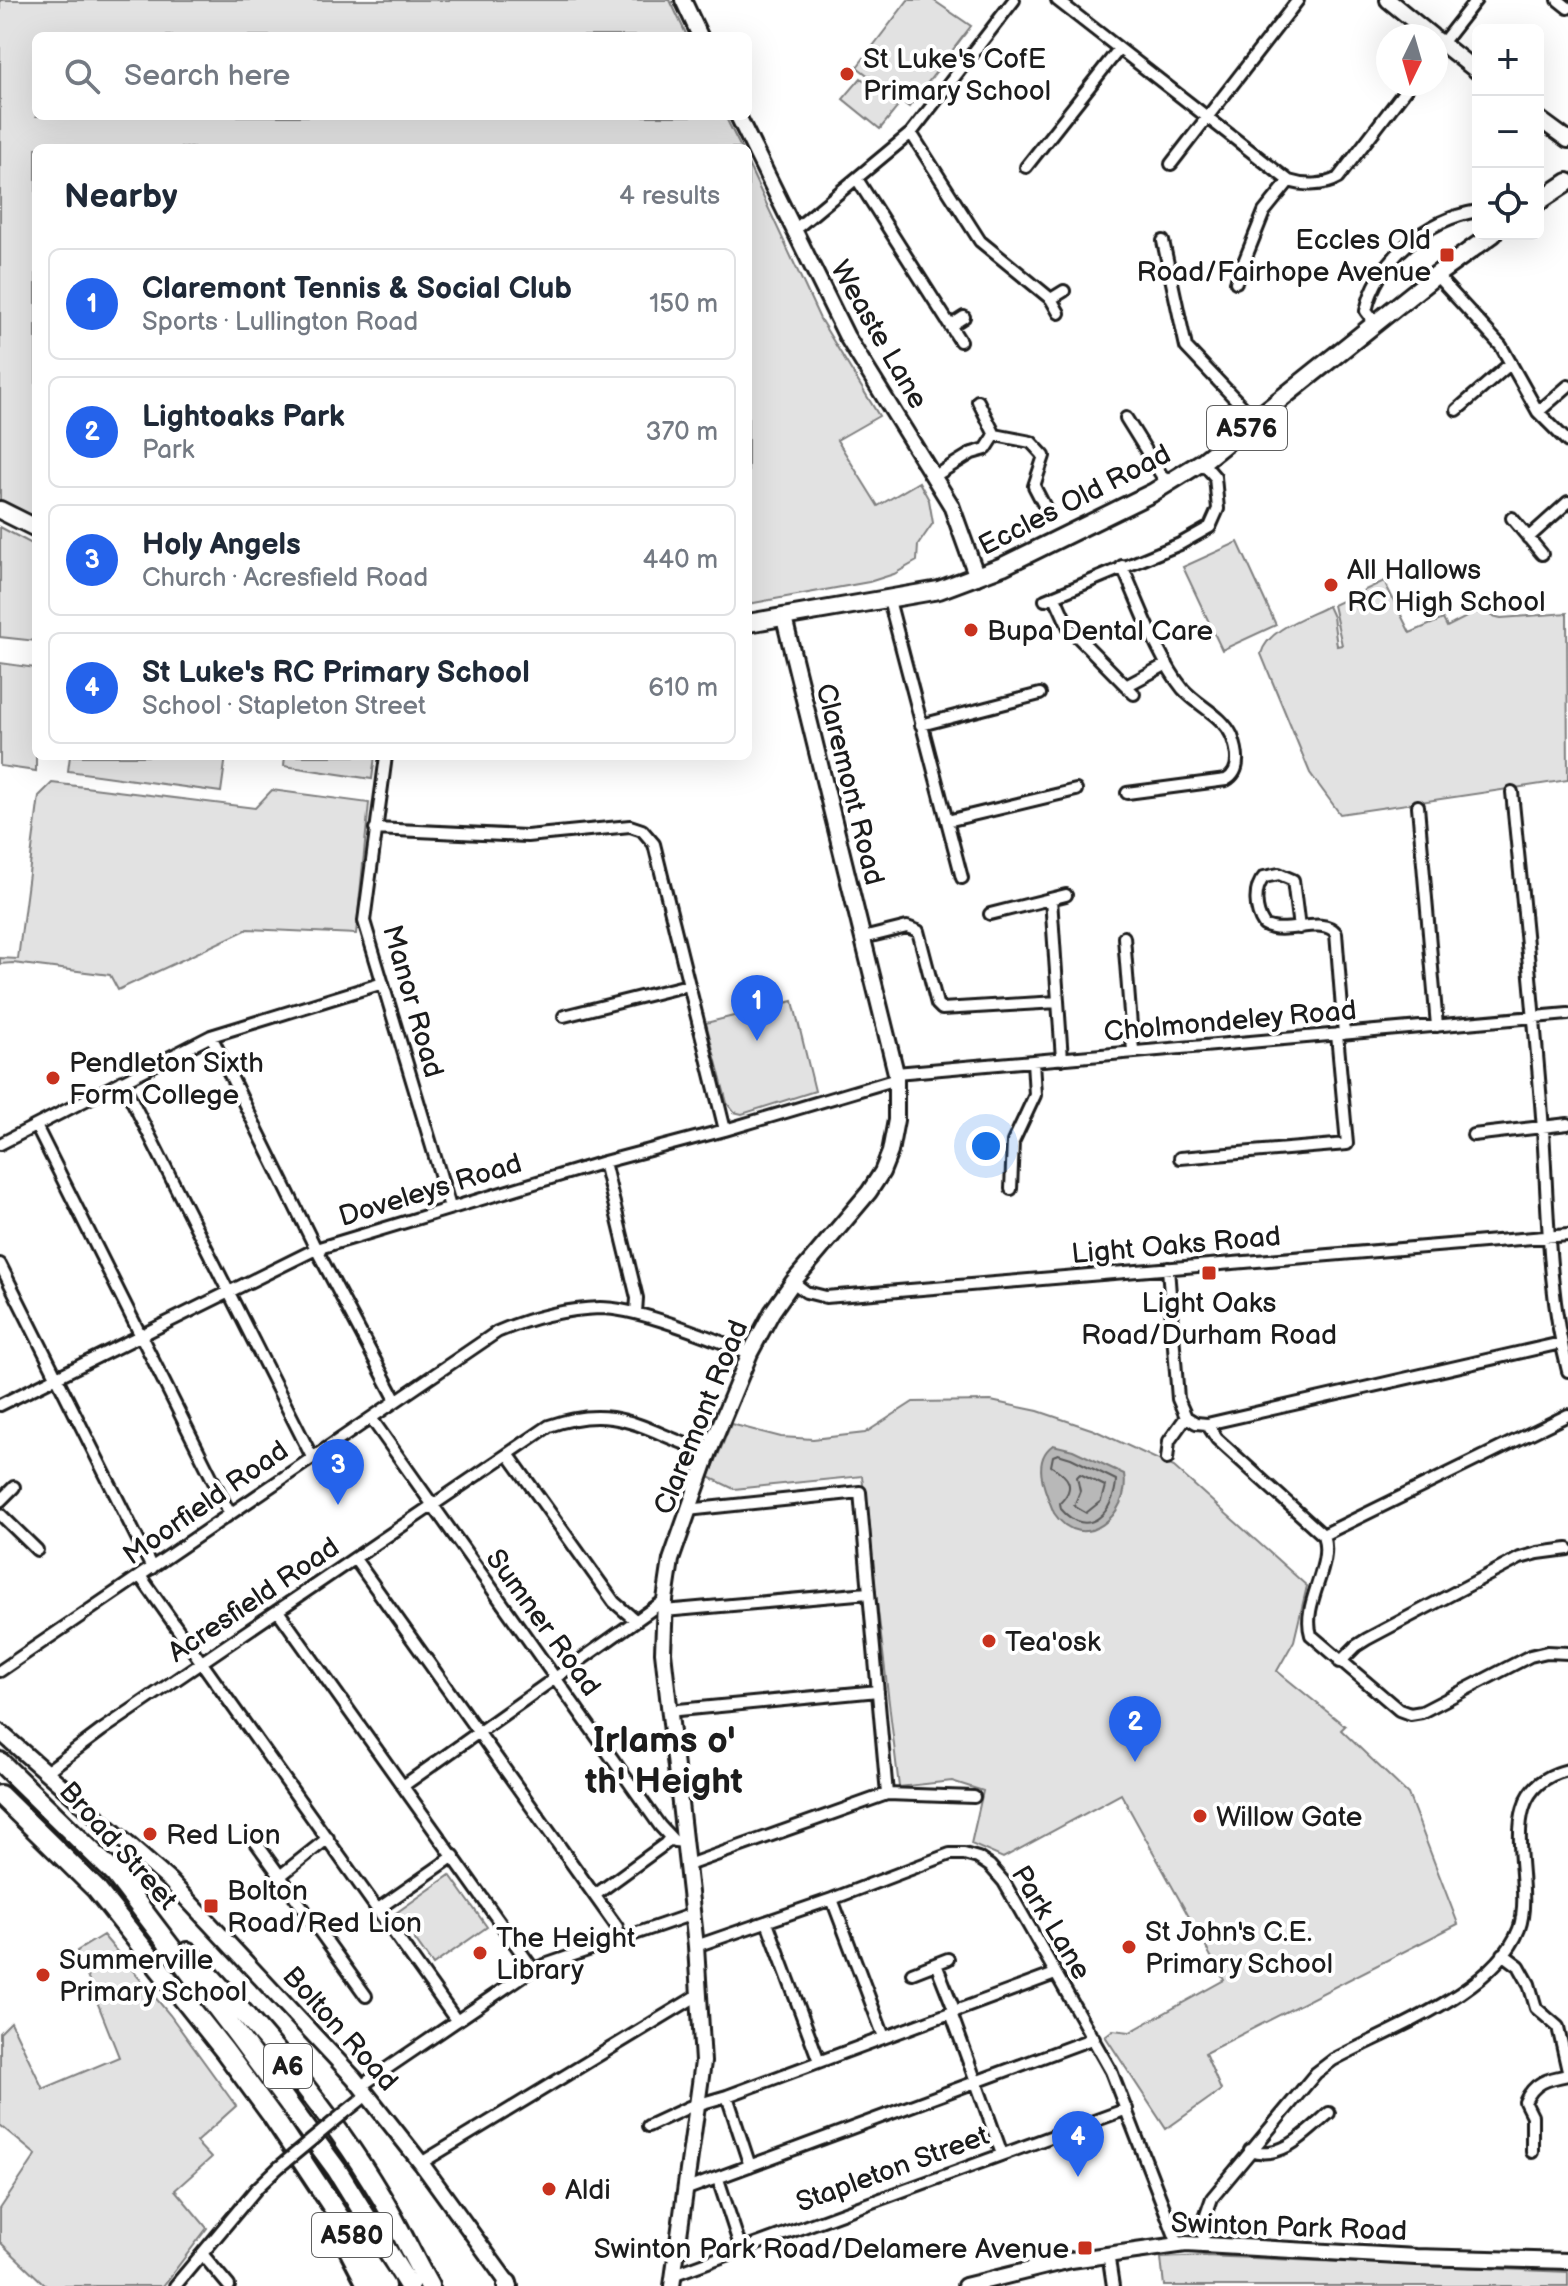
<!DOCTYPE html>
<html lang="en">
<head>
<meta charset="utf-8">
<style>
  body { margin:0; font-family:"Balsamiq Sans",sans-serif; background:#f2f2f3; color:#1f2937 }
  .controls { position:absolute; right:24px; top:24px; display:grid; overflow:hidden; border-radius:12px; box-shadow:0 8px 32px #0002 }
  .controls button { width:72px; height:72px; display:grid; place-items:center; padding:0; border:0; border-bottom:2px solid #e0e1e3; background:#fff; color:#1f2937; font:40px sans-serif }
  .compass { position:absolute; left:1376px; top:24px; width:72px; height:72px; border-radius:50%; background:#fff; box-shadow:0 8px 32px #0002; rotate:185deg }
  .you { position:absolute; left:986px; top:1146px; width:28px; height:28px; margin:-20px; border:6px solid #fff; border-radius:50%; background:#1a73e8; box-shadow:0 0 0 12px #1a73e833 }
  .badge { display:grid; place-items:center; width:52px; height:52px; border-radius:50%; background:#2563eb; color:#fff; font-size:26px; font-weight:700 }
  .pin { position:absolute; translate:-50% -66px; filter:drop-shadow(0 2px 4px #0008) }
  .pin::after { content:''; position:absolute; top:42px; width:28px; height:24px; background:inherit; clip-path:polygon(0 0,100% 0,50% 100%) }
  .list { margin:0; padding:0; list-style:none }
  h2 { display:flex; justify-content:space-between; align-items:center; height:104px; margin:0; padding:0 32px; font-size:34px }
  h2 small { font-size:26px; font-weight:400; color:#747a83 }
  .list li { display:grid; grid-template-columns:52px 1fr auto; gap:24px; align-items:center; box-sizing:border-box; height:112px; margin:0 16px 16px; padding:0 16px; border:2px solid #e0e1e3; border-radius:12px }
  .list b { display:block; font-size:30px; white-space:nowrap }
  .list p { margin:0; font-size:26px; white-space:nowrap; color:#747a83 }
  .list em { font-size:26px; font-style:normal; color:#747a83 }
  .icon { flex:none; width:44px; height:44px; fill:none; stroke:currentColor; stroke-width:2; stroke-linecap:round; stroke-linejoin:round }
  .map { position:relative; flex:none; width:1568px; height:2286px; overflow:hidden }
  .search { position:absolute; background:#fff; box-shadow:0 8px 32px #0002; left:32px; top:32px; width:720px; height:88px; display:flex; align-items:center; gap:20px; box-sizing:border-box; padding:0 28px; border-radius:12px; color:#747a83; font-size:30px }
  .panel { position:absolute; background:#fff; box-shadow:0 8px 32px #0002; left:32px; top:144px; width:720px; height:616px; border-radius:12px }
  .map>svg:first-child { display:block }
  .green { fill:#e2e2e2; stroke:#7f7f7f; stroke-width:2 }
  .water { fill:#b8b8b8; stroke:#7a7a7a; stroke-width:2 }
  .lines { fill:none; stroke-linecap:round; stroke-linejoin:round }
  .shore { stroke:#5a5a5a; stroke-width:2 }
  .street-casing { stroke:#1c1c1c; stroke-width:16 }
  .secondary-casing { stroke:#1c1c1c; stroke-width:20 }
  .primary-casing { stroke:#1c1c1c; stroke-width:22 }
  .highway-casing { stroke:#1c1c1c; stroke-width:24 }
  .street { stroke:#fff; stroke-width:10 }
  .secondary { stroke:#fff; stroke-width:14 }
  .primary { stroke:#fff; stroke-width:16 }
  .highway { stroke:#fff; stroke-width:18 }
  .street-bridge-casing { stroke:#1c1c1c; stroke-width:16; stroke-linecap:butt }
  .street-bridge { stroke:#fff; stroke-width:10 }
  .poi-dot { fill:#c8321e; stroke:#fff; stroke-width:3 }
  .labels { text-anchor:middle; stroke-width:8; stroke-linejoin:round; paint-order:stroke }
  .shield { fill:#fff; stroke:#606060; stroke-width:2 }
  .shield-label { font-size:26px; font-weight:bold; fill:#1c1c1c }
  .poi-label { font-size:28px; fill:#1c1c1c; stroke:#fff; text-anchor:start }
  .street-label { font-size:28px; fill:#1c1c1c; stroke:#fff }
  .district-label { font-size:36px; font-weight:bold; fill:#1c1c1c; stroke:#fff }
</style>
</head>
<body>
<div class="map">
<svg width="1568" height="2286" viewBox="0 0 1568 2286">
  <rect width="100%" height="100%" fill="#fff"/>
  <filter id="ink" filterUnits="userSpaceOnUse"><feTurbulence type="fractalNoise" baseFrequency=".0125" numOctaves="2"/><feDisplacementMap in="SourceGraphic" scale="16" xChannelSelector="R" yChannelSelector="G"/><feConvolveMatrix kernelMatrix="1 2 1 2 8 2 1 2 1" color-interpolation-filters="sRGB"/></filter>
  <g filter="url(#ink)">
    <!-- green -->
    <path class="green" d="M 0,0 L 670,0 L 687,36 L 36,36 L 36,116 L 725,116 L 741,148 L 36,148 L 36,520 L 0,502 Z
      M 908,0 L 933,0 L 971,26 L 909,107 L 857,67 Z
      M 861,78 L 897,108 L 880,129 L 843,99 Z
      M 748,164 L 820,319 L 879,416 L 837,440 L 878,506 L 919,482 L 929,500 L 933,523 L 918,545 L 917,561 L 894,574 L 869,582 L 748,604 Z
      M 0,527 L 36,546 L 36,641 L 0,637 Z
      M 1238,542 L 1276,625 L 1222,650 L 1183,567 Z
      M 1384,581 L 1410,633 L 1443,619 L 1447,627 L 1476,612 L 1501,618 L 1567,613 L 1568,780 L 1340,814 L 1310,773 L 1261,654 C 1267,629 1307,617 1328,606 L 1333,617 L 1337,646 L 1342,645 L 1333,605 Z
      M 0,663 L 36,668 L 36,771 L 0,766 Z
      M 70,756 L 226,756 L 221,792 L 68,771 Z
      M 285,756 L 375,756 L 372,779 L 284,766 Z
      M 52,783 L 255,808 L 272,790 L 369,803 L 356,934 L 248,929 L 118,990 L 110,975 L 13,963 L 0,964 L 0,958 L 18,959 L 39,796 Z
      M 793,1001 L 815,1091 L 742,1114 L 734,1112 L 727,1103 L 706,1023 Z
      M 991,1401 L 1038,1411 L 1094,1430 L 1174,1467 L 1307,1586 L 1294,1641 L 1277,1671 L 1345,1726 L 1341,1730 L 1408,1794 L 1458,1924 L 1205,2053 L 1221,2090 L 1166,2129 L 1105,2036 L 1113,2030 L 1130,2032 L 1224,1980 L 1121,1794 L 1003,1858 L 971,1844 L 983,1791 L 952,1781 L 899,1787 L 862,1476 L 734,1489 L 709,1477 L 731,1424 L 781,1437 L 813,1439 L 865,1433 L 913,1402 Z
      M 450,1875 L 487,1927 L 433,1965 L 396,1913 Z
      M 103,1935 L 170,2015 L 236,2106 L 196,2142 L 211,2158 L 175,2190 L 207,2228 L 163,2286 L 46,2286 L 0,2242 L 0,2209 L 36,2155 L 0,2125 L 0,2033 L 11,2022 L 43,2089 L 119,2057 L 77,1951 Z
      M 1205,2256 L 1568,2272 L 1568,2286 L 1164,2286 L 1161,2258 Z"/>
    <!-- water -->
    <path class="water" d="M 1053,1445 L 1073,1450 L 1124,1474 C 1132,1514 1082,1556 1054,1513 C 1046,1493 1030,1461 1053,1445 Z"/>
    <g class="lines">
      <!-- shore -->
      <path class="shore" d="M 1058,1454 L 1071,1458 L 1116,1480 C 1115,1511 1088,1541 1061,1509 L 1060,1503 C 1077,1486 1068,1476 1051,1466 L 1053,1456 Z
        M 1080,1474 L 1105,1486 L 1101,1501 L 1086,1513 L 1074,1506 L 1080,1491 L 1077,1477 Z"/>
      <!-- street casing -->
      <g class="street-casing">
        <path id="street" d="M 1057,0 L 1289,181 C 1304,186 1324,186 1338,178 L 1410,84
          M 1558,0 L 1568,8
          M 1436,51 L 1476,0
          M 911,133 L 980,241 L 1051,299 L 1059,313
          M 1171,164 L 1298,0
          M 1026,167 L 1119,49
          M 857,179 L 960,341
          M 793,231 L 911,133 L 1014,0
          M 1163,241 L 1186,347 L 1256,421
          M 1436,275 L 1501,346 L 1538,412 L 1568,442
          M 1236,282 L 1264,212 L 1289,181
          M 1051,299 L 1064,291
          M 1376,324 L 1366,311 C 1377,260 1427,219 1478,211
          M 950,326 L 964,317
          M 1457,410 L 1511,363
          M 1538,412 L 1568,386
          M 1126,418 L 1167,484
          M 995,435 L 1031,442 L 1044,456 L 1034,486 L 1048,513
          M 933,477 L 972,453 L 986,449 L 995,435 L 978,401
          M 1512,518 L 1542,554
          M 1528,538 L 1568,502
          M 1122,566 C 1139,603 1158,658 1183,689 C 1198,706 1222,715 1232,736 C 1238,752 1242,771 1226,780 L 1127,793
          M 1055,597 L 1069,628 L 1134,694
          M 889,600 L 962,878
          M 1045,600 L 1180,544 L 1210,527 L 1218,509 L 1215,477 L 1202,462
          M 1126,686 L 1167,664
          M 921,725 L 1040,694
          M 386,756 L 364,921 L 450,1207
          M 1512,792 C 1523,904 1535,1017 1543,1130 C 1548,1210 1548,1294 1568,1371
          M 1418,806 L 1437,1026
          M 947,821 L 1076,790
          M 375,829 L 527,836 L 630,826 L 642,830 L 654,844 L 725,1130
          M 1051,899 L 1062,1059
          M 990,914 L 1066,895
          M 1299,928 L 1293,880 L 1279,874 L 1264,877 C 1253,889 1255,912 1264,925 C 1285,937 1322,915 1336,933 L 1344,1034
          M 1124,937 L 1133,1051
          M 863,938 L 907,927 L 918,931 L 937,1004 L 942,1009 L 1058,1002
          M 564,1016 L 688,985
          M 211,1036 L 313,1243 L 396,1400
          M 896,1073 L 1568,1014
          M 122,1081 L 312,1457
          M 36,1126 L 230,1514
          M 1473,1135 L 1568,1124
          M 0,1144 L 211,1036 L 383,983
          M 1180,1158 L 1347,1144 L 1337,1034
          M 604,1162 L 637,1298 L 636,1313
          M 1011,1189 L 1013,1142 L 1035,1095 L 1033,1061
          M 0,1264 L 152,1568
          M 793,1282 L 806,1292 L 826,1297 L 1568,1235
          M 0,1405 L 316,1249 L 604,1162 L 725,1130 L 897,1079
          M 1186,1417 L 1196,1423 L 1207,1424 L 1561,1343
          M 371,1418 L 660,1826 L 674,1841 L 686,1842
          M 1207,1424 L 1217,1439 L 1323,1535 C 1334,1566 1301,1603 1311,1635 L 1399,1710 L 1410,1714 L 1422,1712 L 1530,1656 L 1547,1652 L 1568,1653
          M 508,1454 L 614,1602 L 635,1620
          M 1167,1459 L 1169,1441 L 1186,1417 L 1178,1399 L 1168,1268
          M 0,1501 L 14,1487
          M 687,1510 L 860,1492 L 887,1794
          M 0,1514 L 37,1550
          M 1323,1535 L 1568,1415
          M 355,1559 L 617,1927
          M 140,1576 L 456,2020
          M 278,1611 L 533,1969
          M 664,1611 L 868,1593
          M 1340,1662 L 1356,1646 L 1367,1639 L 1520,1558 L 1538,1553 L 1568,1549
          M 0,1671 L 497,1332 C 530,1318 564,1309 600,1308 C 640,1308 712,1339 750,1353
          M 668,1711 L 878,1691
          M 46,1772 L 102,1730 L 549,1426 C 618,1401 646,1433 709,1452
          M 403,1786 L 665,1600
          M 252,1837 L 280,1876
          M 328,1838 L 280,1876 L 366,1996
          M 688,1865 L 887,1794 L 974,1797
          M 595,1895 L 665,1844 L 670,1838
          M 832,1899 L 884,2037
          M 378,1909 L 454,1856
          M 767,1922 L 819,2061
          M 696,1946 L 832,1899 L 950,1854 L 964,1854 L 978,1858 L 990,1866 L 1004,1882 L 1111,2071 L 1178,2244
          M 1503,1954 L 1519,1966 L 1529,1984 L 1536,2008 L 1558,2027 L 1568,2071
          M 936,1964 L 955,2012
          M 912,1973 L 948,1959
          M 951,2013 L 1002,2154
          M 361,2086 L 533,1969 L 693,1914
          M 727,2096 L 750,2166
          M 343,2114 L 368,2094
          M 648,2126 L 689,2107 L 727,2096 L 1055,1974
          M 1250,2150 C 1282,2161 1307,2132 1329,2113
          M 1532,2152 L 1532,2116 L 1525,2102 C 1534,2082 1547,2079 1568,2075
          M 421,2163 L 700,1994
          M 718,2179 L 741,2249
          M 687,2189 L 1094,2038
          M 1203,2244 L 1205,2218 L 1212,2198 L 1316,2073 L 1333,2060 C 1390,2029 1495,1992 1519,1929 C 1537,1880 1487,1789 1568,1770
          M 1108,2253 L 1113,2286
          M 203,2255 L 229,2286
          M 675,2274 L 1127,2109
          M 175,2286 L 257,2188 L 279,2167"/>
      </g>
      <!-- secondary casing -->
      <g class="secondary-casing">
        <path id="secondary" d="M 683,0 L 700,36
          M 1388,0 L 1432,36
          M 1436,39 L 1478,72
          M 738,116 L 847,337 L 951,505 L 977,577
          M 1538,118 L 1568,140
          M 0,1732 L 170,1881 L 354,2078 L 421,2163 L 510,2286
          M 672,2286 L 703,2062 L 696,1946 L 663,1652 L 665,1600 L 671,1560 L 709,1452 L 750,1353 L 772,1312 L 793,1282 L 869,1192 L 882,1172 L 890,1152 L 896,1120 L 896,1073 L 784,618
          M 965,2286 L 1071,2260 L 1186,2244 L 1416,2257 L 1568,2261"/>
      </g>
      <!-- primary casing -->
      <g class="primary-casing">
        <path id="primary" d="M 1538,202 L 1568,182
          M 0,510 L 36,528
          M 748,623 L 939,590 L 1003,566 L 1152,493 L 1202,462 L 1436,275 L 1493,234
          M 506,2286 L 508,2283"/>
      </g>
      <!-- highway casing -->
      <g class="highway-casing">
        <path id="highway" d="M 0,1762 L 115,1874 L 239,2037 L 337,2170 L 409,2286
          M 0,1795 L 96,1889 L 224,2050 L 273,2117 L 385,2286
          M 188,1952 C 258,2027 327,2106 380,2195 C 398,2224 412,2256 429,2286
          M 346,2244 L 368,2286"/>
      </g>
      <!-- street -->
      <use href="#street" class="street"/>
      <!-- secondary -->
      <use href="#secondary" class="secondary"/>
      <!-- primary -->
      <use href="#primary" class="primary"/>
      <!-- highway -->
      <use href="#highway" class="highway"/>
      <!-- street-bridge casing -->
      <g class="street-bridge-casing">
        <path id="street-bridge" d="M 279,2167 L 343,2114"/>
      </g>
      <!-- street-bridge -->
      <use href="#street-bridge" class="street-bridge"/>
    </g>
  </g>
  <!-- markers -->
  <g class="poi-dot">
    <circle cx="847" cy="74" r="8"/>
    <rect x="1439" y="247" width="16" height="16" rx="4"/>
    <circle cx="1331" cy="585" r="8"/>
    <circle cx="971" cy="630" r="8"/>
    <circle cx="53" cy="1078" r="8"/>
    <rect x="1201" y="1265" width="16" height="16" rx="4"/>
    <circle cx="989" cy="1641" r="8"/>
    <circle cx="1200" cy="1816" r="8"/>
    <circle cx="150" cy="1834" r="8"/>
    <rect x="203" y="1898" width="16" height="16" rx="4"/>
    <circle cx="1129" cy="1947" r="8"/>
    <circle cx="480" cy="1953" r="8"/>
    <circle cx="43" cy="1975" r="8"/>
    <circle cx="549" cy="2189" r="8"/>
    <rect x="1077" y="2240" width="16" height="16" rx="4"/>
  </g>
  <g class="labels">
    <!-- shield labels -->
    <g class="shield">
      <rect x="1207" y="406" width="80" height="44" rx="6"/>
      <rect x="264" y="2044" width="48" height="44" rx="6"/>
      <rect x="312" y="2213" width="80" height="44" rx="6"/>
    </g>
    <g class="shield-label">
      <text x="1247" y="437">A576</text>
      <text x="288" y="2075">A6</text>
      <text x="352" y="2244">A580</text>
    </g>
    <!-- poi labels -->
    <g class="poi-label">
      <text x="863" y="68">St Luke's CofE<tspan x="863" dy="32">Primary School</tspan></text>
      <text x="1431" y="249" text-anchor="end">Eccles Old<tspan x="1431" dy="32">Road/Fairhope Avenue</tspan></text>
      <text x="1347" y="579">All Hallows<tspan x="1347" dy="32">RC High School</tspan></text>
      <text x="987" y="640">Bupa Dental Care</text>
      <text x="69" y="1072">Pendleton Sixth<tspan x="69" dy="32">Form College</tspan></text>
      <text x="1209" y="1312" text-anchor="middle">Light Oaks<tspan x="1209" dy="32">Road/Durham Road</tspan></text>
      <text x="1005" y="1651">Tea'osk</text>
      <text x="1216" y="1826">Willow Gate</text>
      <text x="166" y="1844">Red Lion</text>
      <text x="227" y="1900">Bolton<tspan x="227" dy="32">Road/Red Lion</tspan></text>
      <text x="1145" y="1941">St John's C.E.<tspan x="1145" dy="32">Primary School</tspan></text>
      <text x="496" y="1947">The Height<tspan x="496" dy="32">Library</tspan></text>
      <text x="59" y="1969">Summerville<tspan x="59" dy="32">Primary School</tspan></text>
      <text x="565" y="2199">Aldi</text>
      <text x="1069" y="2258" text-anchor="end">Swinton Park Road/Delamere Avenue</text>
    </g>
    <!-- street labels -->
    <g class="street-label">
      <text transform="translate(880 334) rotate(60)" y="10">Weaste Lane</text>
      <text transform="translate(1074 499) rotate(-27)" y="10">Eccles Old Road</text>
      <text transform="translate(851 784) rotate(76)" y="10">Claremont Road</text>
      <text transform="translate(414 1001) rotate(74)" y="10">Manor Road</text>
      <text transform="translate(1230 1020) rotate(-5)" y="10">Cholmondeley Road</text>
      <text transform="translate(430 1189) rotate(-17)" y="10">Doveleys Road</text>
      <text transform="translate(1176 1244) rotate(-5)" y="10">Light Oaks Road</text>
      <text transform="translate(700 1417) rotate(-68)" y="10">Claremont Road</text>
      <text transform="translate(205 1502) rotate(-35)" y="10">Moorfield Road</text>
      <text transform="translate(253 1599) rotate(-34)" y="10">Acresfield Road</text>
      <text transform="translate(544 1622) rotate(54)" y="10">Sumner Road</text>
      <text transform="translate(119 1845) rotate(48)" y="10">Broad Street</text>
      <text transform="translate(1052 1922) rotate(59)" y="10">Park Lane</text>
      <text transform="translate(341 2028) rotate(48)" y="10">Bolton Road</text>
      <text transform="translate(892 2168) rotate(-20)" y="10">Stapleton Street</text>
      <text transform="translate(1289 2226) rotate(2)" y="10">Swinton Park Road</text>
    </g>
    <!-- district labels -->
    <g class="district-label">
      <text x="664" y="1752">Irlams o'<tspan x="664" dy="41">th' Height</tspan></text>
    </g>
  </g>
</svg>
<div class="controls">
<button>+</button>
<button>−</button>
<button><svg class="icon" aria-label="locate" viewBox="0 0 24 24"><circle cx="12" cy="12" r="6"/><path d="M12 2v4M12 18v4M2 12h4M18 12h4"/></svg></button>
</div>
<svg class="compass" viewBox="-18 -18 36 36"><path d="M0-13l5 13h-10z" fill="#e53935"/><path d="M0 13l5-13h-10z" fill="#747a83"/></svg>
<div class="you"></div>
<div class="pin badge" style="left:757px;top:1041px">1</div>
<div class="pin badge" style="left:1135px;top:1762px">2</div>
<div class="pin badge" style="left:338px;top:1505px">3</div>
<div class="pin badge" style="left:1078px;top:2177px">4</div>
<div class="search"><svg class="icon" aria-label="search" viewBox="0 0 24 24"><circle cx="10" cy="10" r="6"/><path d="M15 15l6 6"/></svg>Search here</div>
<section class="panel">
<h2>Nearby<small>4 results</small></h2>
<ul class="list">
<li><span class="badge">1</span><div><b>Claremont Tennis &amp; Social Club</b><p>Sports · Lullington Road</p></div><em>150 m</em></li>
<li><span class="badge">2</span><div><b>Lightoaks Park</b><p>Park</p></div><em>370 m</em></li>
<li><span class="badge">3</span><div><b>Holy Angels</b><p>Church · Acresfield Road</p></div><em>440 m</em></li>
<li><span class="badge">4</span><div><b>St Luke's RC Primary School</b><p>School · Stapleton Street</p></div><em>610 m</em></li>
</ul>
</section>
</div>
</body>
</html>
